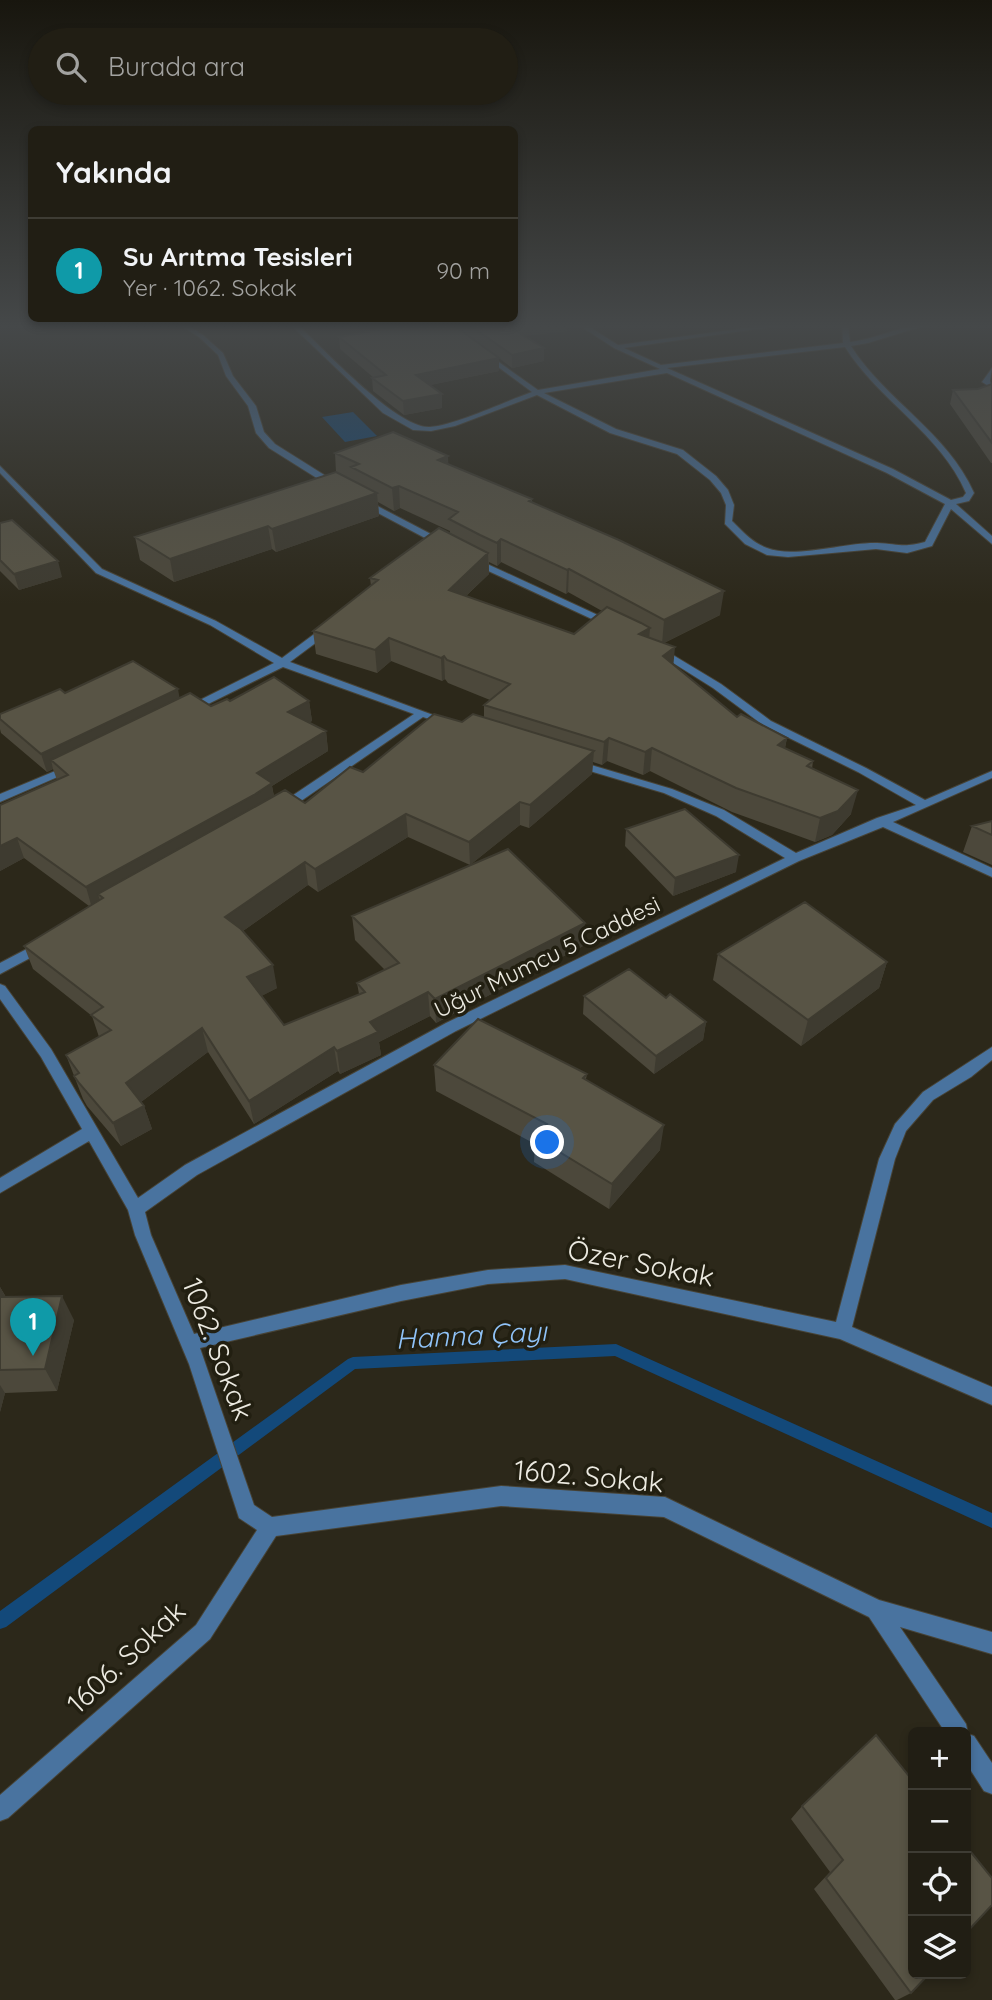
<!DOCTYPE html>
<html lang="tr">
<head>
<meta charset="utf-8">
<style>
  body { margin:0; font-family:Quicksand,sans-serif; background:#29271d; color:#f1f3f6 }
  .controls { position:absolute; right:21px; bottom:21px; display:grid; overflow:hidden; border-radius:10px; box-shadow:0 4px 10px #0003 }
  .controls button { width:63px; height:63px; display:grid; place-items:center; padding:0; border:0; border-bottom:2px solid #3e3c34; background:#211e14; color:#f1f3f6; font:35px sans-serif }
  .you { position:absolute; left:548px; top:1143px; width:24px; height:24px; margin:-18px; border:5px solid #fff; border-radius:50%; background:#1a73e8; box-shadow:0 0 0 10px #1a73e833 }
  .badge { display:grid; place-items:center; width:46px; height:46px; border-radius:50%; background:#8c9099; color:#fff; font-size:23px; font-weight:700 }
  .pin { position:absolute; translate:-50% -58px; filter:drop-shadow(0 2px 4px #0008) }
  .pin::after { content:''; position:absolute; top:37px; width:24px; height:21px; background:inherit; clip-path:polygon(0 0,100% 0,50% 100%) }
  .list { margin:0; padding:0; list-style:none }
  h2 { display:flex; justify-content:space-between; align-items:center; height:91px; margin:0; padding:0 28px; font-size:30px }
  h2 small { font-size:23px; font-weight:400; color:#a2a2a0 }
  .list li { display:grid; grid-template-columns:46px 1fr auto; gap:21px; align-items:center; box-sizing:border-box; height:105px; padding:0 28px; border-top:2px solid #3e3c34 }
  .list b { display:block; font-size:26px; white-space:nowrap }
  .list p { margin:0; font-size:23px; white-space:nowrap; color:#a2a2a0 }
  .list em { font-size:23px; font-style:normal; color:#a2a2a0 }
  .icon { flex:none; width:38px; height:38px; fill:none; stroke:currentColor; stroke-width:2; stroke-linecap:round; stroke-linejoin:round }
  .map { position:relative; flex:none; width:992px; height:2000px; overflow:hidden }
  .search { position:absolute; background:#211e14; box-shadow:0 4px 10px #0003; left:28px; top:28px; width:490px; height:77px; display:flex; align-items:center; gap:18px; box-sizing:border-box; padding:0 24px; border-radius:38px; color:#a2a2a0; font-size:26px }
  .panel { position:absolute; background:#211e14; box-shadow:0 4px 10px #0003; left:28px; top:126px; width:490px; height:196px; border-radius:10px }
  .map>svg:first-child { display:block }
  .water { fill:#13497a }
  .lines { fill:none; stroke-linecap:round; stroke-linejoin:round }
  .stream { fill:#13497a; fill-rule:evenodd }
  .street-casing { stroke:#474336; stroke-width:2 }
  .street { fill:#49739f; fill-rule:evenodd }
  .wall { fill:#4c483b; fill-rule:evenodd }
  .shaded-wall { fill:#3e3b30 }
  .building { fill:#585445; stroke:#3e3b30; stroke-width:2 }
  .labels { text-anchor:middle; stroke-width:7; stroke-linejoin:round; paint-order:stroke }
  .street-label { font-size:23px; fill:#eceae1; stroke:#221f11 }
  .near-street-label { font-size:28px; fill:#eceae1; stroke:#221f11 }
  .near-water-label { font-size:28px; font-style:italic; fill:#90c3f8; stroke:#221f11 }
</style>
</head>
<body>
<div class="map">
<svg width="992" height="2000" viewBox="0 0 992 2000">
  <rect width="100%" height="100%" fill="#2c281a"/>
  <!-- water -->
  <path class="water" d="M 353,412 L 377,436 L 345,442 L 322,417 Z"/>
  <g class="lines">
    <!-- stream -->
    <path class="stream" d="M 616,1344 L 992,1513 L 992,1528 L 615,1356 L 355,1369 L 6,1627 L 0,1629 L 0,1611 L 348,1359 L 353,1357 Z"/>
    <!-- street casing -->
    <g class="street-casing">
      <path id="street" d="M 178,324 L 186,324 L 203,335 L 223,353 L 233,376 L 256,406 L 264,432 L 275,444 L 337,483 L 337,487 L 331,487 L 269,448 L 256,433 L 248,406 L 226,376 L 218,355 L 199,337 Z
        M 290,324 L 297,324 C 323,348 397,429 430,427 C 456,425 506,401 532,392 L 482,355 L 482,353 L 486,353 L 538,390 L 660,369 L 614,348 L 577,324 L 585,324 L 618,345 L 775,324 L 793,324 L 624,348 L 661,365 L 843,343 L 842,324 L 848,324 L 850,342 C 877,339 903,324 930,324 L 868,343 L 851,346 C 885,400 948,433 974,493 L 969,501 L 956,504 L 992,536 L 992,544 L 951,509 L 932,546 L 907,553 L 876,549 L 788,557 L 767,555 L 745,544 L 725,524 L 726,505 L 721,493 L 710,480 L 677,454 L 610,433 L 537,395 L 455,426 L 431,431 L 413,430 L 383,413 ZM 845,347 C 878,400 941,434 966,493 L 963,497 L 951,500 L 893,469 L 667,368 ZM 667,373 L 887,473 L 945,504 L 925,542 C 904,548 898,544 877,543 C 847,542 794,559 767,548 C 753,543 743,532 732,521 L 734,505 L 728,490 L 716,476 L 683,450 L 616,429 L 544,393 Z
        M 992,368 L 990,381 L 992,388 L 982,382 Z
        M 0,466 L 102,569 L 216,621 L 282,658 L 325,626 L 333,626 L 333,630 L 290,662 L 452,722 L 447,725 L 423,717 L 285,812 L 277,812 L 277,806 L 414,714 L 283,667 L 192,712 L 184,712 L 184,708 L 274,663 L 210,625 L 96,573 L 0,473 Z
        M 364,499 L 448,543 L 449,545 L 442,547 L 361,504 L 360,502 Z
        M 472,557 L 615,623 L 617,625 L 609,627 L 469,562 L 467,560 Z
        M 658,646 L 721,684 L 771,721 L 866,768 L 925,800 L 992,771 L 992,778 L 893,822 L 992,868 L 992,877 L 883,827 L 799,861 L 456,1031 L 197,1175 L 145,1212 L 151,1235 L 194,1334 L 401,1285 L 488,1270 L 565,1265 L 836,1322 L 879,1159 L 895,1124 L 923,1092 L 992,1047 L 992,1060 L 971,1077 L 933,1100 L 906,1131 L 895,1159 L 852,1327 L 992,1387 L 992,1405 L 840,1339 L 565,1279 L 488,1284 L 401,1301 L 200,1348 L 254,1505 L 272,1517 L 501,1486 L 665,1497 L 879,1600 L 992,1632 L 992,1654 L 900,1627 L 966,1724 L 968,1734 L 974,1736 L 992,1763 L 992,1794 L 984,1791 L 966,1763 L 966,1732 L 945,1732 L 869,1617 L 664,1517 L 501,1506 L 276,1536 L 210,1639 L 8,1818 L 0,1821 L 0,1795 L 196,1625 L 257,1530 L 239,1518 L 189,1364 L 135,1235 L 128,1210 L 89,1141 L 0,1193 L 0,1178 L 82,1129 L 41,1057 L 0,999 L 0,984 L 5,986 L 51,1049 L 138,1198 L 185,1165 L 446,1023 L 785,858 L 716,816 L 664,793 L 573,766 L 573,762 L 581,762 L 672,789 L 724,810 L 796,853 L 877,818 L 916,805 L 858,772 L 763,725 L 713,688 L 654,651 L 653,649 Z
        M 72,764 L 76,765 L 76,769 L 0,802 L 0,794 Z
        M 42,941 L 49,946 L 47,949 L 0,974 L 0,963 Z"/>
    </g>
    <!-- street -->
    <use href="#street" class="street"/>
  </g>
  <!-- wall -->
  <path class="wall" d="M 367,324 L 567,324 L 567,331 L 523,336 L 544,361 L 512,368 L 499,358 L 499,371 L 430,385 L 442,408 L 404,415 L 373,391 L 372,378 L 374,378 L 340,349 L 339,337 L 377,330 L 372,327 L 372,329 Z
    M 860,324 L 883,324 L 883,326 Z
    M 992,384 L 992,463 L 991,463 L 950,404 L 953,390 L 978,389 Z
    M 335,453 L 448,464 L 532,499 L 532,502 L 720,615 L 664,643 L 673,665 L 737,717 L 787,738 L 785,748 L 813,761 L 812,769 L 851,814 L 832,835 L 815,842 L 732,812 L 650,771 L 643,775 L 607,761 L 602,765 L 593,762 L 592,774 L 529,828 L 520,825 L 470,865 L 408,837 L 318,892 L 308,885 L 243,931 L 277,988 L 261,996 L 284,1025 L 359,994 L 357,983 L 385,970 L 355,940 L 352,916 L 583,946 L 436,1023 L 430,1016 L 379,1042 L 381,1055 L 340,1074 L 338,1071 L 254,1124 L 208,1052 L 141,1102 L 144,1106 L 152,1129 L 121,1146 L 87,1106 L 83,1099 L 66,1055 L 99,1037 L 92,1016 L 33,969 L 24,946 L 89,906 L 24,858 L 0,871 L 0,805 L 57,780 L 53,769 L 47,772 L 1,733 L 0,729 L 0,714 L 65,693 L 180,698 L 211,706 L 230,701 L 309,701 L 312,721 L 309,722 L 326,731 L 328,751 L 272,786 L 274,796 L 305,803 L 462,722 L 484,717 L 484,705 L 490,700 L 448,683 L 445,679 L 442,681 L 391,661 L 377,673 L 316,654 L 313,631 L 371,586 L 370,578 L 450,533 L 450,531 L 400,508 L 394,511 L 378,502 L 379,516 L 276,552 L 272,549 L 174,582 L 140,560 L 135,537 L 336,472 ZM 489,562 L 497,566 L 501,562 L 566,594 L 568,592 L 602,611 L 574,634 L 466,596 L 489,574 Z
    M 0,523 L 62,577 L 19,590 L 0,571 Z
    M 992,821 L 992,865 L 963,852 L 972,826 Z
    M 626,829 L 736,872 L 673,896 L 625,846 Z
    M 718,954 L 887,962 L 879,988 L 801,1046 L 713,980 Z
    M 584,996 L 666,998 L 706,1022 L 703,1040 L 654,1074 L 583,1014 Z
    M 434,1065 L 587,1074 L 586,1079 L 660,1150 L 609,1209 L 534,1162 L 535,1144 L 436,1091 Z
    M 0,1287 L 6,1297 L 74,1320 L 57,1391 L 5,1393 L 0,1412 Z
    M 876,1735 L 911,1993 L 897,2000 L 895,2000 L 814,1889 L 830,1872 L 791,1819 L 802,1806 Z"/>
  <!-- shaded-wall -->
  <path class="shaded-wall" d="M 518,324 L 567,324 L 567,331 L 506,338 L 506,325 Z
    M 544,348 L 544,361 L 512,368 L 512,355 Z
    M 499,358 L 499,371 L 416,388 L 416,375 Z
    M 442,394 L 442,408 L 404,415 L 403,401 Z
    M 448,456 L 449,478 L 438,460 Z
    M 399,486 L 400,508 L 394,511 L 392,488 Z
    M 377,493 L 379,516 L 276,552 L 272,529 Z
    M 268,526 L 272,549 L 174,582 L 170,559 Z
    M 501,539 L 501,562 L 497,566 L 497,543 Z
    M 488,553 L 489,574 L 449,612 L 449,590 Z
    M 58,561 L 62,577 L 19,590 L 14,574 Z
    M 569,569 L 568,592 L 566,594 L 567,570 Z
    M 724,591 L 720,615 L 662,644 L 664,620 Z
    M 650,628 L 648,651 L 639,634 Z
    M 389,638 L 391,661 L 377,673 L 375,650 Z
    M 675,647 L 673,669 L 663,656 Z
    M 444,656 L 445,679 L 442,681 L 441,658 Z
    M 178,689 L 181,706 L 51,760 L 53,769 L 47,772 L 41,754 Z
    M 309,701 L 312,721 L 291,732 L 288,712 Z
    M 326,731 L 328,751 L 272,786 L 275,804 L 98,894 L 101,904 L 92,908 L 86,887 L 257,773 Z
    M 609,738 L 607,761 L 602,765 L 604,742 Z
    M 787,738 L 782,762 L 778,745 Z
    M 652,748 L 650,771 L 643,775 L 645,752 Z
    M 594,751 L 592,774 L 529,828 L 530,805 Z
    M 858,790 L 851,814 L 832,835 L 815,842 L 820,818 Z
    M 520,802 L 520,825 L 470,865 L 469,842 Z
    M 406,814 L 408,837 L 318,892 L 315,869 Z
    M 17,838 L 24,858 L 0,871 L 0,846 Z
    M 739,855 L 736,872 L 673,896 L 675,878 Z
    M 305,862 L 308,885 L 230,940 L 225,917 Z
    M 585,923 L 583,946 L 436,1023 L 435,999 Z
    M 887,962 L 879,988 L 801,1046 L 808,1020 Z
    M 273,965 L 277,988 L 252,1001 L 247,977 Z
    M 428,992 L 430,1016 L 379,1042 L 381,1055 L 340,1074 L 337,1051 L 370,1022 Z
    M 706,1022 L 703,1040 L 654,1074 L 656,1056 Z
    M 202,1028 L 208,1052 L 134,1107 L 126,1083 Z
    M 334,1047 L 338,1071 L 254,1124 L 249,1101 Z
    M 144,1106 L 152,1129 L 121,1146 L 113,1123 Z
    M 664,1125 L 660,1150 L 609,1209 L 612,1184 Z
    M 0,1287 L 13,1310 L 0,1303 Z
    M 62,1296 L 74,1320 L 57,1391 L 45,1369 Z
    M 0,1385 L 5,1393 L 0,1412 Z"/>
  <!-- building -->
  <path class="building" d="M 384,324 L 452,324 L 499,358 L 416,375 L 442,394 L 403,401 L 372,378 L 386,375 L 339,337 L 390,328 Z
    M 468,324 L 518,324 L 506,325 L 544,348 L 512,355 Z
    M 992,384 L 992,443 L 953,390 L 978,389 Z
    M 393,432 L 448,456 L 438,460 L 532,499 L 529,501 L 619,540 L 724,591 L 664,620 L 569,569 L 567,570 L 501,539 L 497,543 L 480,535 L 449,519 L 458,512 L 399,486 L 392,488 L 351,467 L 359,464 L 335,453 Z
    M 336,472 L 377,493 L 272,529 L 268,526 L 170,559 L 135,537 Z
    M 12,520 L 58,561 L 14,574 L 0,560 L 0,523 Z
    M 439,528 L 488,553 L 449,590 L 574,634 L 607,607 L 641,623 L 650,628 L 639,634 L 675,647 L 663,656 L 737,717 L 741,714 L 787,738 L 778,745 L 813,761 L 807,766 L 858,790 L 838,811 L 820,818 L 736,788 L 652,748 L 645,752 L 609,738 L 604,742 L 484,705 L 510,684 L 447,660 L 444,656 L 441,658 L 389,638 L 375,650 L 313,631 L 378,580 L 370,578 Z
    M 133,661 L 178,689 L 41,754 L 0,719 L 0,714 L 60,689 L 65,693 Z
    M 274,677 L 309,701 L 288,712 L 326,731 L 257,773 L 272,783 L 254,795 L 86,887 L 17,838 L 0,846 L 0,805 L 68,775 L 51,760 L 190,693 L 211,706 L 227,699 L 230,701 Z
    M 434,714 L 462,722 L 473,714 L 594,751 L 530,805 L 520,802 L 469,842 L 406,814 L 315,869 L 305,862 L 225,917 L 241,929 L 273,965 L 247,977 L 284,1025 L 365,992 L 357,983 L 399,963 L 352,916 L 508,849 L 585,923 L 435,999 L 428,992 L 370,1022 L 378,1032 L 337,1051 L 334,1047 L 249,1101 L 202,1028 L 126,1083 L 144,1106 L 113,1123 L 79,1083 L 74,1076 L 79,1073 L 66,1055 L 111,1030 L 91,1015 L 103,1007 L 24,946 L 103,898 L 98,894 L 285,790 L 305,803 L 350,767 L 363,772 Z
    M 685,809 L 739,855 L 675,878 L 626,829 Z
    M 992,821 L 992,835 L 972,826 Z
    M 805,902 L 887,962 L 808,1020 L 718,954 Z
    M 629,969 L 666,998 L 670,994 L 706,1022 L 656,1056 L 584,996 Z
    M 478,1019 L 587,1074 L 583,1078 L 664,1125 L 612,1184 L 535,1137 L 547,1124 L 434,1065 Z
    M 62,1296 L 45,1369 L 0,1370 L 0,1297 Z
    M 876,1735 L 913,1781 L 913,1974 L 929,1974 L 911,1993 L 826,1878 L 843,1860 L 802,1806 Z
    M 966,1846 L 992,1878 L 992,1905 L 966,1933 Z"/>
  <!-- sky -->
  <linearGradient id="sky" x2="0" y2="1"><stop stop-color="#18160e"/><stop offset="0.54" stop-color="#454849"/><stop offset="1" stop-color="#454849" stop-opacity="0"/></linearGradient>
  <rect width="992" height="604" fill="url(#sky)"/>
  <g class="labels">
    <!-- street labels -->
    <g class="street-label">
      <text transform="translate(547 957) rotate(-26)" y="8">Uğur Mumcu 5 Caddesi</text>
    </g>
    <!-- near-street labels -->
    <g class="near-street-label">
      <text transform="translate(641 1263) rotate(11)" y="10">Özer Sokak</text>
      <text transform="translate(218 1349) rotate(69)" y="10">1062. Sokak</text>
      <text transform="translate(589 1476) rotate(5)" y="10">1602. Sokak</text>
      <text transform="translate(126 1657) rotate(-43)" y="10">1606. Sokak</text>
    </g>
    <!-- near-water labels -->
    <g class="near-water-label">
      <text transform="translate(471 1335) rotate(-3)" y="10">Hanna Çayı</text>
    </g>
  </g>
</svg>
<div class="controls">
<button>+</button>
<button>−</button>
<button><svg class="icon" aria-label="locate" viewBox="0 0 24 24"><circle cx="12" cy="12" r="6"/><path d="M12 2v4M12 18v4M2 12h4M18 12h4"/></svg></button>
<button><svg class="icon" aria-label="layers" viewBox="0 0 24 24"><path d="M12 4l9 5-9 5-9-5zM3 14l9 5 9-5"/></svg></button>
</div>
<div class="you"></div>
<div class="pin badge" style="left:33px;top:1356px;background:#0f9aa8">1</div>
<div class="search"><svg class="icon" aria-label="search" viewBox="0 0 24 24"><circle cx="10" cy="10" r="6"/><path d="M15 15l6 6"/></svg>Burada ara</div>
<section class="panel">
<h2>Yakında<small></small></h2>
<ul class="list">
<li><span class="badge" style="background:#0f9aa8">1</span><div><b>Su Arıtma Tesisleri</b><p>Yer · 1062. Sokak</p></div><em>90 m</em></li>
</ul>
</section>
</div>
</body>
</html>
